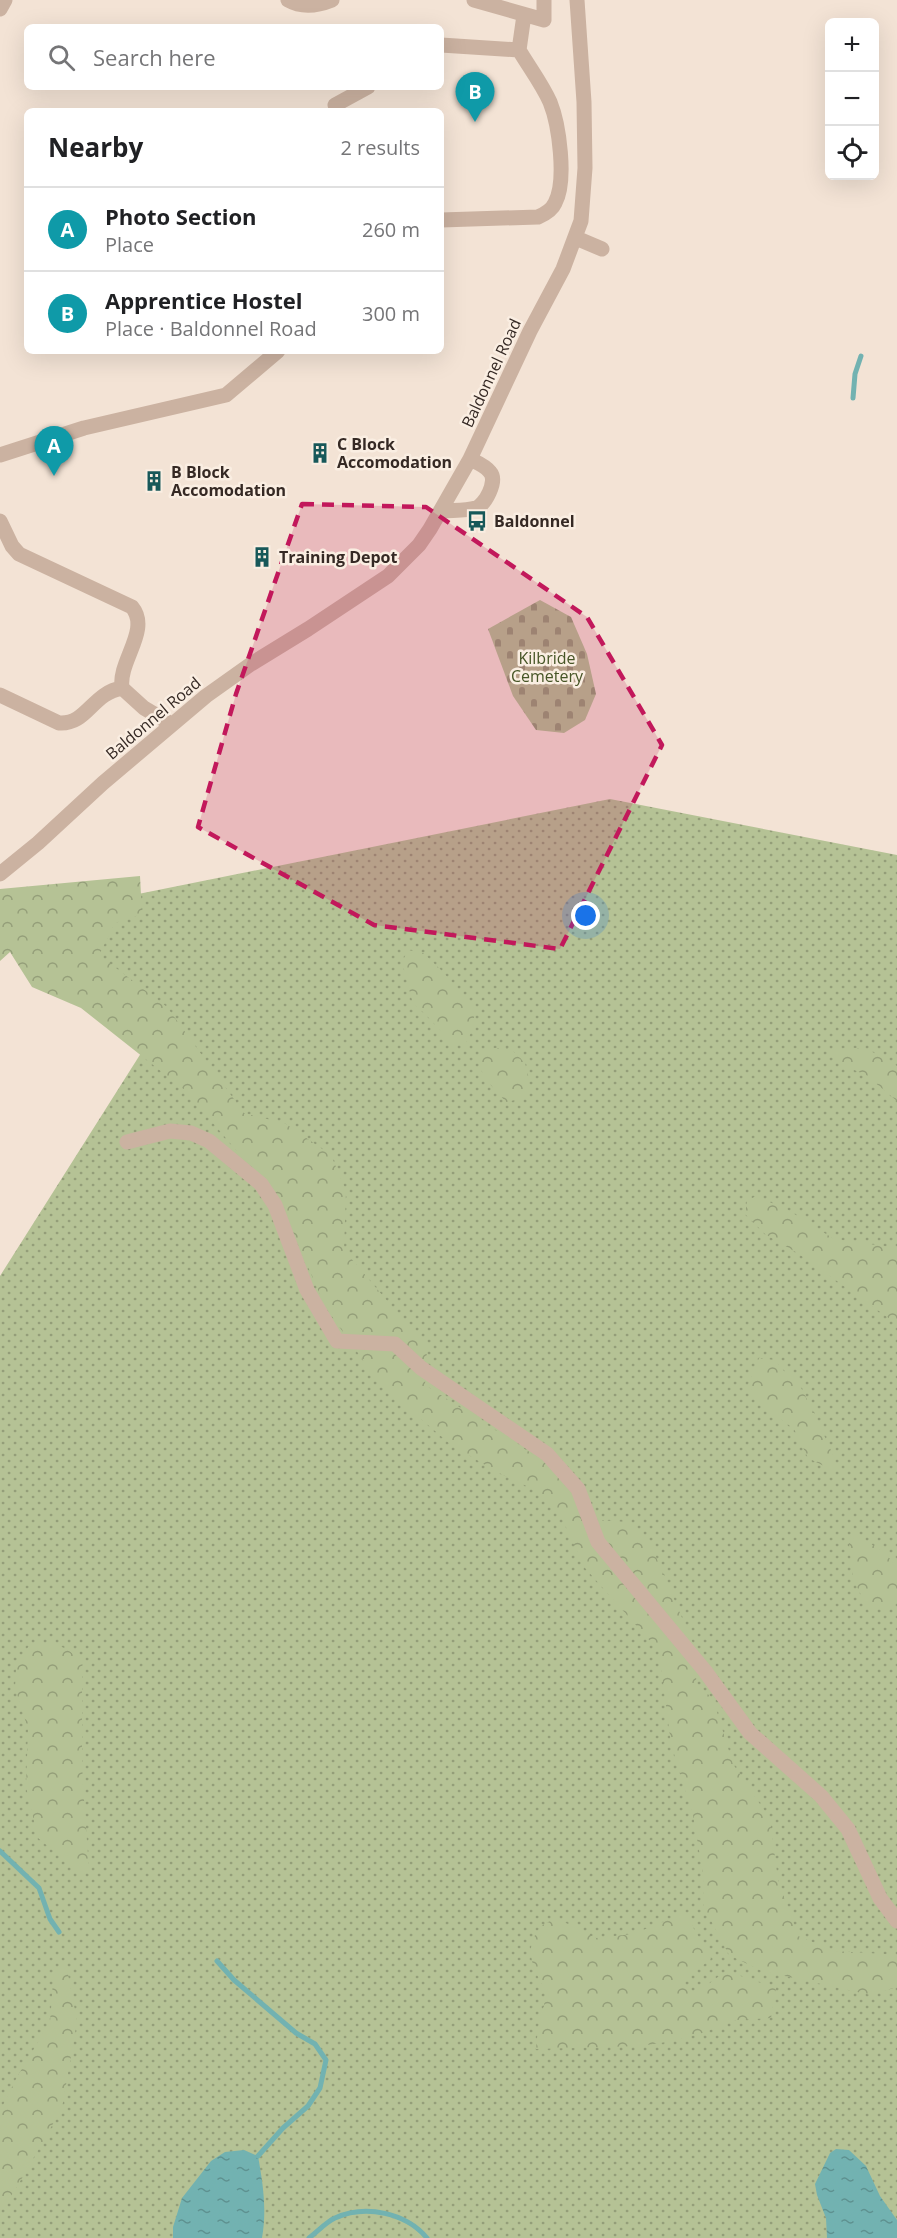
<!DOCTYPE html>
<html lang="en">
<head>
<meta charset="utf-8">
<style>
  body { margin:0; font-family:"Open Sans",sans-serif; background:#f2f2f2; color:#202124 }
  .controls { position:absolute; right:18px; top:18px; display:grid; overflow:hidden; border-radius:9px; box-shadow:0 6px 24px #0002 }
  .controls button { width:54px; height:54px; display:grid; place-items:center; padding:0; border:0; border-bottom:2px solid #e0e0e0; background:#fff; color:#202124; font:30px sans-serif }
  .you { position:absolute; left:586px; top:916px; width:21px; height:21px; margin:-15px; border:4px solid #fff; border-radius:50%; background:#1a73e8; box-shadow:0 0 0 9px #1a73e833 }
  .badge { display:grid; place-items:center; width:39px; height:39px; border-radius:50%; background:#175859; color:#fff; font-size:20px; font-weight:700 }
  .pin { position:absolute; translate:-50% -50px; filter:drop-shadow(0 2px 3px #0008) }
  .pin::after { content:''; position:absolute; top:32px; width:21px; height:18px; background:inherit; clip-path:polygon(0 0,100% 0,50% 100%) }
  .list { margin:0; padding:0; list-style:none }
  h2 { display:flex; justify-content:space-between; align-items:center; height:78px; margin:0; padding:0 24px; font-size:26px }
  h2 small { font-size:20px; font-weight:400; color:#757577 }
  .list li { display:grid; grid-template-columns:39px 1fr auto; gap:18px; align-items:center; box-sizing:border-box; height:84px; padding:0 24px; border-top:2px solid #e0e0e0 }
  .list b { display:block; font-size:22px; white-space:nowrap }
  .list p { margin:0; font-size:20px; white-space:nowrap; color:#757577 }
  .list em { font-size:20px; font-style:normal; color:#757577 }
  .icon { flex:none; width:33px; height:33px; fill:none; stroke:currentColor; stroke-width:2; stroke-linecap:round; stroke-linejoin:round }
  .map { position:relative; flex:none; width:897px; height:2238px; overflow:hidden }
  .search { position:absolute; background:#fff; box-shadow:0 6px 24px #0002; left:24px; top:24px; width:420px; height:66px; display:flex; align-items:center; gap:15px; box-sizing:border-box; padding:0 21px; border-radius:9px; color:#757577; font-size:22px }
  .panel { position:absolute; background:#fff; box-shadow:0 6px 24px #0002; left:24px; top:108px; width:420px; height:246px; border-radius:9px }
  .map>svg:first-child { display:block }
  .grass { fill:url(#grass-dots) }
  .forest { fill:url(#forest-crowns) }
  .cemetery { fill:url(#cemetery-stones) }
  .water { fill:url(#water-ripples) }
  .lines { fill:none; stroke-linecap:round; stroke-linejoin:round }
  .stream { stroke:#72b2b1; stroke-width:5 }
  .minor { stroke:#cbb2a1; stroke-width:15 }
  .marked { fill:#c2185b; fill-opacity:0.2; stroke:#c2185b; stroke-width:4.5; stroke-dasharray:12 8; stroke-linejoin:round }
  .labels { text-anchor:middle; stroke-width:5; stroke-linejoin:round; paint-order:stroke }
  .street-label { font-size:16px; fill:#352924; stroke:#faeee2 }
  .poi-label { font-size:16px; font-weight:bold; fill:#352924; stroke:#faeee2; text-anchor:start }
  .park-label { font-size:16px; fill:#465526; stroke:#faeee2 }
</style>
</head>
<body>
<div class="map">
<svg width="897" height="2238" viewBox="0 0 897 2238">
  <defs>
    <pattern id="grass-dots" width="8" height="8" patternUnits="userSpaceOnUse" patternTransform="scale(1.5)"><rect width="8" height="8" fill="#b5c295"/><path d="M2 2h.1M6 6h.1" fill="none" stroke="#949e79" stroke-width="1.8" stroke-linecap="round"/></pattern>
    <pattern id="forest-crowns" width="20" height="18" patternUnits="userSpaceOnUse" patternTransform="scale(1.5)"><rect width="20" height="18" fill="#b5c295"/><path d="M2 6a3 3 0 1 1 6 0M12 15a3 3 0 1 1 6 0" fill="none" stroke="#949e79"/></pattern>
    <pattern id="cemetery-stones" width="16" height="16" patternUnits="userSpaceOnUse" patternTransform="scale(1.5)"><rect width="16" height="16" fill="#b5c295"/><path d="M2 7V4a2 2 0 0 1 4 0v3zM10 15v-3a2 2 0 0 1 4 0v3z" fill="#949e79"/></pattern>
    <pattern id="water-ripples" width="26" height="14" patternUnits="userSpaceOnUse" patternTransform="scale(1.5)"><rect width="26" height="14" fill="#72b2b1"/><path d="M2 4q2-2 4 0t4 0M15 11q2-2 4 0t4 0" fill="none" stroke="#5e9190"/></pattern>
  </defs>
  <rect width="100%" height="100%" fill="#f3e3d5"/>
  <!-- grass -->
  <path class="grass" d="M 610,799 L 897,855 L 897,2238 L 0,2238 L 0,1276 L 155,1031 L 39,914 Z"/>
  <!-- forest -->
  <path class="forest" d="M 140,876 L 142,914 L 115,923 L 99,955 L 167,1007 L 244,1113 L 286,1124 L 331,1155 L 346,1191 L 344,1250 L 427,1348 L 425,1385 L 545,1462 L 597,1520 L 628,1522 L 648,1538 L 697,1653 L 696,1683 L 713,1699 L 733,1764 L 770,1819 L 778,1880 L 798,1936 L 834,1951 L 885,1954 L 897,1959 L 897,1987 L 871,1995 L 762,1971 L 729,1955 L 704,1907 L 703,1874 L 693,1815 L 671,1744 L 659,1651 L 585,1568 L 557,1508 L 537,1491 L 495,1471 L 449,1443 L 380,1384 L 326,1308 L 279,1201 L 186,1091 L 81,1008 L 32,987 L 10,952 L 0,961 L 0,889 Z
    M 408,950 L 423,953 L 440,969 L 474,1007 L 474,1026 L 466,1043 L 455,1046 C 440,1032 430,1016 413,1004 L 402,962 Z
    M 848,1047 L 869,1050 L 897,1066 L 897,1101 L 866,1075 L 840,1064 L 833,1052 Z
    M 492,1048 L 510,1048 L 525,1063 L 529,1079 L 527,1091 L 520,1099 L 506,1102 L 488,1082 L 481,1070 L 478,1057 Z
    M 756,1196 L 788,1210 L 834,1239 L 897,1248 L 897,1324 L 799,1254 L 765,1234 L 745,1214 L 747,1201 Z
    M 759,1358 L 775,1360 L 784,1371 L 797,1380 L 813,1411 L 834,1457 L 834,1471 L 808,1458 L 794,1429 L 763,1406 L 748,1385 Z
    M 856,1535 L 884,1552 L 897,1567 L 897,1599 L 886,1607 L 869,1611 L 853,1579 L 849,1543 Z
    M 40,1643 C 61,1645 68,1647 82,1663 L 82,1772 L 89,1869 L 79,1872 L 38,1838 L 26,1787 L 28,1729 L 15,1688 L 16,1669 L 21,1656 L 29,1646 Z
    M 685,1913 L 711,1959 L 681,1982 L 695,1994 L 726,1971 L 776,1988 L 771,2018 L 736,2020 L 702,2033 L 673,2041 L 640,2046 L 536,2049 L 538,2028 L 547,1993 C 535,1972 522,1951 539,1929 C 542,1924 551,1921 556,1918 L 596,1938 L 633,1934 Z
    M 54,1968 L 67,1969 L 77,2021 L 62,2108 L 14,2192 L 0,2208 L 0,2111 L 17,2077 L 50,2022 Z"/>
  <!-- cemetery -->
  <path class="cemetery" d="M 540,600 L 571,617 L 587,654 L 596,694 L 585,720 L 564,733 L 536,730 L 513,696 L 488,629 Z"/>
  <!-- water -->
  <path class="water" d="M 836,2149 L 849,2150 L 866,2166 L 880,2196 L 897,2220 L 897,2238 L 827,2238 L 826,2218 L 817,2195 L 815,2184 L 830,2153 Z
    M 244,2150 L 258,2156 C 263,2184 267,2210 262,2238 L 173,2238 L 173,2227 L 182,2198 L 211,2161 L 225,2152 Z"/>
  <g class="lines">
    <!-- stream -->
    <path class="stream" d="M 853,398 L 855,374 L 861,356
      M 0,1851 L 39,1888 L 50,1919 L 59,1932
      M 217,1961 L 234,1980 L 296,2033 L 315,2044 L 326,2060 L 320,2088 L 308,2106 L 283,2128 L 258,2156
      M 309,2238 C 317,2232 326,2222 335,2218 C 366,2204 406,2213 427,2238"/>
    <!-- minor -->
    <path class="minor" d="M 288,0 C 302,8 317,6 332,0
      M 474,0 L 544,20 L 544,0
      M 0,9 L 5,0
      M 441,45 L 519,50 C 529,67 542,84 550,102 C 559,124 567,181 555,203 C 552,210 545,214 538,217 L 441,220
      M 519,50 L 524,15
      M 335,105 L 368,87
      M 576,238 L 602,249
      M 0,455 L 84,428 L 226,395 L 278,351
      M 442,511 C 453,510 465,511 476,508 C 485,505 498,481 490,472 C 486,466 476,462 470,459
      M 0,521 L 12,546 L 19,554 L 132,607 C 151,630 118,661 122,688 L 144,708 L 171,724
      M 0,695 L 59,723 C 87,725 92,693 122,688
      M 0,874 L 38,843 L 103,783 L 206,696 L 251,664 L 308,629 L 388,576 L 419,545 L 430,529 L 470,459 L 530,331 L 563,269 L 581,221 L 585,168 L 584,102 L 577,0
      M 127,1142 L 170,1131 L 191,1133 L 209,1141 L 261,1184 L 275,1205 L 307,1290 L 337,1341 L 395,1344 L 421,1368 L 547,1454 L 578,1489 L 598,1542 L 705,1671 L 750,1733 L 821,1796 L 848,1829 L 880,1898 L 897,1921"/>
  </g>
  <!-- marked area -->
  <path class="marked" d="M 302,504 L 426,507 L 587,617 L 662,745 L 560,949 L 374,925 L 198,827 L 236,694 Z"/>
  <!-- icons -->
  <defs>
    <g id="building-bare" transform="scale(1.62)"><path d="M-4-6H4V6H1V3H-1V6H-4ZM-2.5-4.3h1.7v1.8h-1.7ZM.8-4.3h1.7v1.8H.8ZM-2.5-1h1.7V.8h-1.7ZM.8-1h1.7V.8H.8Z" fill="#175859" stroke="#faeee2" stroke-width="2.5" paint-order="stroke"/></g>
    <g id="bus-bare" transform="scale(1.62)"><path d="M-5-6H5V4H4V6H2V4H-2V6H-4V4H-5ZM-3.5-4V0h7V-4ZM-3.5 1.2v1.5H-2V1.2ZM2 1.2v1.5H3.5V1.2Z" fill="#175859" stroke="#faeee2" stroke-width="2.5" paint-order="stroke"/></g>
  </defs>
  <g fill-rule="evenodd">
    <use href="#building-bare" x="320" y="453"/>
    <use href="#building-bare" x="154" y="481"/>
    <use href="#bus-bare" x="477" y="521"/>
    <use href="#building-bare" x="262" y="557"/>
  </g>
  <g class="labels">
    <!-- street labels -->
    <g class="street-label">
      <text transform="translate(491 373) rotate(-65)" y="6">Baldonnel Road</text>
      <text transform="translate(153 718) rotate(-40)" y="6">Baldonnel Road</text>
    </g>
    <!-- poi labels -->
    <g class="poi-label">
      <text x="337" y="450">C Block<tspan x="337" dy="18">Accomodation</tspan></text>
      <text x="171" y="478">B Block<tspan x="171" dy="18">Accomodation</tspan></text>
      <text x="494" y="527">Baldonnel</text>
      <text x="279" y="563">Training Depot</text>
    </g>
    <!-- park labels -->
    <g class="park-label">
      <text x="547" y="664">Kilbride<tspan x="547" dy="18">Cemetery</tspan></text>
    </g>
  </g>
</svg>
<div class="controls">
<button>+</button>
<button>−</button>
<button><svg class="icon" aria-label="locate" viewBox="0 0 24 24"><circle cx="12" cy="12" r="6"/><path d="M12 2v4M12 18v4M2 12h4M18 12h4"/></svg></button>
</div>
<div class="you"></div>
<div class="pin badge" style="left:54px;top:476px;background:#0f9aa8">A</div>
<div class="pin badge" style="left:475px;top:122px;background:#0f9aa8">B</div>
<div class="search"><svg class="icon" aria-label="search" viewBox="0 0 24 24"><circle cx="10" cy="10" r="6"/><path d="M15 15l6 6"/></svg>Search here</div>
<section class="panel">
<h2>Nearby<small>2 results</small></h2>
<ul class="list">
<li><span class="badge" style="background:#0f9aa8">A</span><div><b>Photo Section</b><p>Place</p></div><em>260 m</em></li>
<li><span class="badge" style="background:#0f9aa8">B</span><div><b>Apprentice Hostel</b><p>Place · Baldonnel Road</p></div><em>300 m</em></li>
</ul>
</section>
</div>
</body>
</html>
